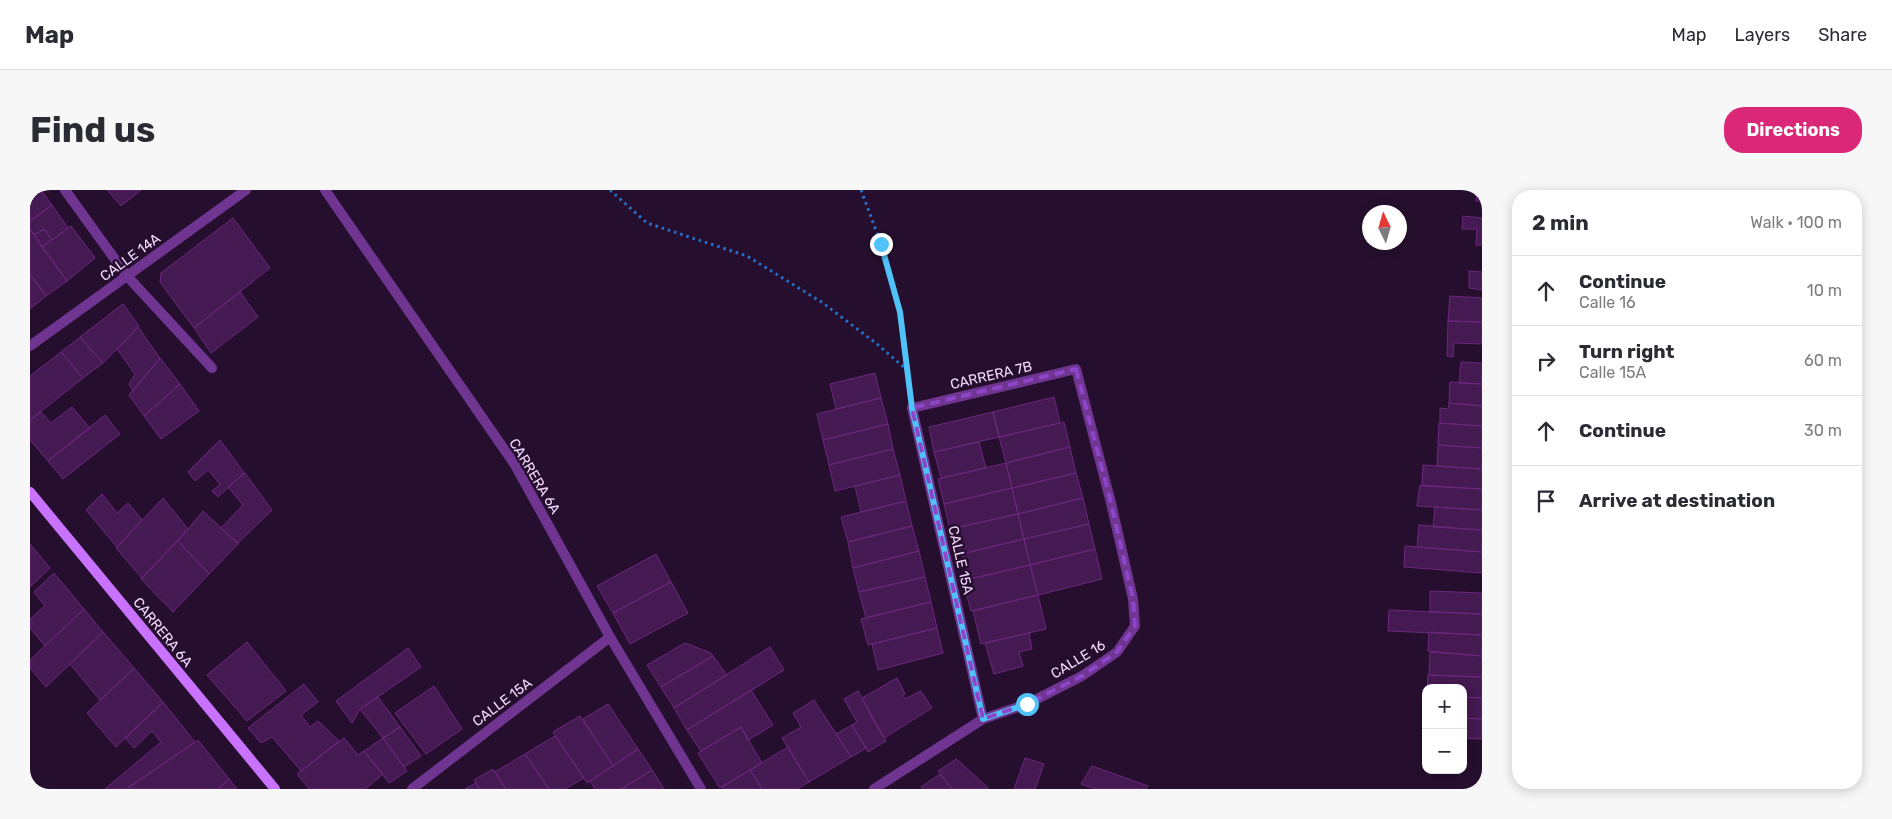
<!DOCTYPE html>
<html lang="en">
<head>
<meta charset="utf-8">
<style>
  body { margin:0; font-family:Rubik,sans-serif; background:#f7f7f7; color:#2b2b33 }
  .controls { position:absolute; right:15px; bottom:15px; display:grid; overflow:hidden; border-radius:10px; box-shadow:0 2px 12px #0003 }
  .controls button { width:45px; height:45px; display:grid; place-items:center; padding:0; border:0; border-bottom:1px solid #e1e1e2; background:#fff; color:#2b2b33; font:25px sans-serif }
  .compass { position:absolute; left:1332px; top:15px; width:45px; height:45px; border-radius:50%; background:#fff; box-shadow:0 2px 12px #0003; rotate:355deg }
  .stop { position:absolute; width:15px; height:15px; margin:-11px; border:4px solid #4fc3f7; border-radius:50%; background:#fff }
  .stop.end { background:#4fc3f7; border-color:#fff; box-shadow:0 1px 5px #0008 }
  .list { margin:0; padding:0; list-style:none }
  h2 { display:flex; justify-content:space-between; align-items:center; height:65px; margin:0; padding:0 20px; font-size:21px }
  h2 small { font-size:16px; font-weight:400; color:#7c7c81 }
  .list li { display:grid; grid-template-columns:32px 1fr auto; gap:15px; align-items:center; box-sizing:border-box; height:70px; padding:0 20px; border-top:1px solid #e1e1e2 }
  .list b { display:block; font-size:19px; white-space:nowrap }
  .list p { margin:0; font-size:16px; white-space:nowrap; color:#7c7c81 }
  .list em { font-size:16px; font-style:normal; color:#7c7c81 }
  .icon { flex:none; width:28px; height:28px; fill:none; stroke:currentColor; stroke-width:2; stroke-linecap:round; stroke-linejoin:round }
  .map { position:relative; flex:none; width:1452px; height:599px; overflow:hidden; border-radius:20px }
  header { display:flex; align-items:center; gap:30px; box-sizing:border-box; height:70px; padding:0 25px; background:#fff; border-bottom:1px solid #e1e1e2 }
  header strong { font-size:24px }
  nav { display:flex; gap:28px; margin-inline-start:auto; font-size:18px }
  .intro { display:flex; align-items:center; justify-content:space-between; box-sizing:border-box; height:120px; padding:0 30px }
  h1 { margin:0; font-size:35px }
  .button { padding:12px 22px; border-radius:20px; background:#db2777; color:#fff; font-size:18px; font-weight:700 }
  main { display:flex; gap:30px; padding:0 30px }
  aside { flex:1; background:#fff; border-radius:20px; box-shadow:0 2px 12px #0003 }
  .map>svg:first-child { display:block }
  .building { fill:#451951; stroke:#6c287f }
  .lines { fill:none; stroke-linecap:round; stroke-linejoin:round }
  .path { stroke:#2472cb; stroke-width:3; stroke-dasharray:2.5 4; stroke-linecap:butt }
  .street { stroke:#6f3591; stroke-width:10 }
  .secondary { stroke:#c972ff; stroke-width:10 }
  .route { stroke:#4fc3f7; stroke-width:6 }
  .marked { fill:none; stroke:#8d46c9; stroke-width:4; stroke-dasharray:10 6; stroke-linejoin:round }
  .labels { text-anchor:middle; stroke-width:5; stroke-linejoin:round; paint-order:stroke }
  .street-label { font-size:14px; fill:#f4dbff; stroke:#260f2e }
</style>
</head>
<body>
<header>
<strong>Map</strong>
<nav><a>Map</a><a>Layers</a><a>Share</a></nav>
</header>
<div class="intro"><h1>Find us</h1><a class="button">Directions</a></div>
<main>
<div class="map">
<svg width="1452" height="599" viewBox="0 0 1452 599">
  <rect width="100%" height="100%" fill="#260f2e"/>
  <!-- building -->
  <path class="building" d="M 0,0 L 11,0 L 22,15 L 0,31 Z
    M 77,0 L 111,0 L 91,16 Z
    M 1447,4 L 1452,4 L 1452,11 L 1446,11 Z
    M 22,15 L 38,38 L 22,50 L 14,39 L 4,45 L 0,39 L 0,31 Z
    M 1433,26 L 1452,28 L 1452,55 L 1446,55 L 1447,39 L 1432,39 Z
    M 203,28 L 240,78 L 164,138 L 130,92 L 131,83 Z
    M 41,36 L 65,68 L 37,91 L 12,57 Z
    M 0,39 L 37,91 L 16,106 L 0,84 Z
    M 14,39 L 22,50 L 12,57 L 4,45 Z
    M 1439,81 L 1452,82 L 1452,100 L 1439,98 Z
    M 0,84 L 16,106 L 0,119 Z
    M 210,102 L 228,127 L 181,163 L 164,138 Z
    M 1420,106 L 1452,108 L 1452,132 L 1418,131 Z
    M 93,114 L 109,136 L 73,173 L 50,147 Z
    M 1418,131 L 1452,132 L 1452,154 L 1424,153 L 1423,167 L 1417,166 Z
    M 108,137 L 130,168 L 103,201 L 99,194 L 105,184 L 87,159 Z
    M 50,147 L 73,173 L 53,188 L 31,162 Z
    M 31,162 L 53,188 L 0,230 L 0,186 Z
    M 130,168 L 150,194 L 114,226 L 99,205 Z
    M 1431,172 L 1452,173 L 1452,194 L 1429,193 Z
    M 845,183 L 851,208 L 806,219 L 800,194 Z
    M 1420,192 L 1452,194 L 1452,216 L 1419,213 Z
    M 150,194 L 169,221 L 131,249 L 114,226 Z
    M 1024,207 L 1030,233 L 969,247 L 963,222 Z
    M 851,208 L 858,234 L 793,250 L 787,224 Z
    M 1419,213 L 1452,216 L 1452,236 L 1410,233 L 1410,218 L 1418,219 Z
    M 42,217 L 60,238 L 18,271 L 0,250 L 0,230 L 11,222 L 21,233 Z
    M 963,222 L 969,247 L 904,262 L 899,237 Z
    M 75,225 L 90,244 L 33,289 L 18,271 Z
    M 1034,232 L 1040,257 L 976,273 L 969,247 Z
    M 1409,233 L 1452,236 L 1452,258 L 1408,255 Z
    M 858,234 L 863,259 L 799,275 L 793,250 Z
    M 190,250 L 214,283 L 188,307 L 182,301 L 190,294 L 178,280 L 165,291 L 158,282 Z
    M 949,252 L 956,278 L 911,288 L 904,262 Z
    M 1408,255 L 1452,258 L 1452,279 L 1407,276 Z
    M 1040,257 L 1046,283 L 982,298 L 976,273 Z
    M 863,259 L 870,285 L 805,301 L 799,275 Z
    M 976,273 L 982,298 L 914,314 L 908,289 Z
    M 1393,275 L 1452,279 L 1452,299 L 1392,296 Z
    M 215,283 L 242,320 L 208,353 L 191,338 L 213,315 L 198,297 Z
    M 1046,283 L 1053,308 L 988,324 L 982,298 Z
    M 870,285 L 876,311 L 831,322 L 825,296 Z
    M 1390,295 L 1452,299 L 1452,320 L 1387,316 Z
    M 982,298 L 988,324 L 920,339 L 914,314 Z
    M 72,304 L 87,323 L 98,313 L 112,330 L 87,357 L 56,320 Z
    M 133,308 L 158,339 L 112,388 L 86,358 Z
    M 1053,308 L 1059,334 L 994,349 L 988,324 Z
    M 876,311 L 882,336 L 818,352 L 811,327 Z
    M 1405,317 L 1452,320 L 1452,340 L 1403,337 Z
    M 173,321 L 208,354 L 179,384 L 148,351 Z
    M 988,324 L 994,349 L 927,365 L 920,339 Z
    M 1059,334 L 1065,359 L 1000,375 L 994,349 Z
    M 1389,335 L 1452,340 L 1452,362 L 1387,357 Z
    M 882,336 L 889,361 L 823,378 L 818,352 Z
    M 994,349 L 1000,375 L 939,389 L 932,364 Z
    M 148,351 L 179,384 L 143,422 L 111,389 Z
    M 0,354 L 20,378 L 0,397 Z
    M 1375,356 L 1452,362 L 1452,383 L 1374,377 Z
    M 1065,359 L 1072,389 L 1008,405 L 1000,375 Z
    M 889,361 L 895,387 L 829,402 L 823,378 Z
    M 626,364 L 641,392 L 583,423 L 567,396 Z
    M 1000,375 L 1008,405 L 941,421 L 933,391 Z
    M 24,383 L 54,419 L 15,456 L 0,438 L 0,429 L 15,416 L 4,402 Z
    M 895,387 L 901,412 L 836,428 L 829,402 Z
    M 641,392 L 658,423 L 600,454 L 583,423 Z
    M 1400,401 L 1452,403 L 1452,424 L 1400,422 Z
    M 1008,405 L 1016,439 L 951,454 L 943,421 Z
    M 901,412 L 907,438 L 838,455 L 831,429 Z
    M 54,419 L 73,442 L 16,497 L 0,478 L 0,470 Z
    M 1359,420 L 1452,424 L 1452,445 L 1358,441 Z
    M 907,438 L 913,463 L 848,480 L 842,454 Z
    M 73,442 L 104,478 L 70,510 L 40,474 Z
    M 1399,442 L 1452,445 L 1452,466 L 1398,461 Z
    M 999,443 L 1002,459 L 989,462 L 993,476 L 964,484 L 955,453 Z
    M 217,452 L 256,501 L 217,531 L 177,485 Z
    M 655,453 L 681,463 L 683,466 L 631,497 L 617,475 Z
    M 740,457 L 754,480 L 657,540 L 644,518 Z
    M 378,458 L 391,477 L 330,519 L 322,533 L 306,511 Z
    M 1400,462 L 1452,466 L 1452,487 L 1399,485 Z
    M 683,466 L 697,485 L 644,518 L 631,497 Z
    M 104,478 L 133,512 L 86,557 L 57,523 Z
    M 1398,485 L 1452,487 L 1452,508 L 1433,507 L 1433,498 L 1397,498 Z
    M 867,488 L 875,504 L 873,505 L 875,509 L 891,501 L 902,518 L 854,548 L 840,525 L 841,524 L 832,508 Z
    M 274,494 L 288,512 L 271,525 L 280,537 L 288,531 L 309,551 L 271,581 L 242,547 L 231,553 L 218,538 Z
    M 404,496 L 432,539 L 396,564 L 365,523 Z
    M 721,500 L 743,535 L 718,550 L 711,537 L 671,561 L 657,540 Z
    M 828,501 L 856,551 L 838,562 L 822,535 L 827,532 L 814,509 Z
    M 348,507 L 370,537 L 353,548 L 330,519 Z
    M 1433,507 L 1452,508 L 1452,529 L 1433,528 Z
    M 784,510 L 821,567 L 779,592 L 752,548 L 771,537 L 763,523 Z
    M 133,512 L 165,552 L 97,599 L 75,599 L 131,552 L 122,541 L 104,558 L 95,548 Z
    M 578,514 L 608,559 L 583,576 L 553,529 Z
    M 550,526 L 583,576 L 557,593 L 523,542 Z
    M 1433,528 L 1452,529 L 1452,549 L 1433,548 Z
    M 822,535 L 836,558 L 821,567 L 806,544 Z
    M 370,537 L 391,566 L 374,577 L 353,548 Z
    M 711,537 L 732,573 L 690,598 L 668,563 Z
    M 525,546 L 554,588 L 535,599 L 519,599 L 495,564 Z
    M 314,548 L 328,565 L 334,561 L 353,584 L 335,599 L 279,599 L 267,584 Z
    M 353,548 L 377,581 L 359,593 L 334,561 Z
    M 168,550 L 199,589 L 188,599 L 100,599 L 99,597 Z
    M 758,557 L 779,592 L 767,599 L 732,599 L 720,580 Z
    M 608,559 L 622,580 L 591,599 L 565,599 L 560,591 Z
    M 495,564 L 519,599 L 476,599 L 465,582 Z
    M 995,568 L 1014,574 L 1005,599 L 984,599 Z
    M 926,569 L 941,582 L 959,599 L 922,599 L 908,581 Z
    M 1062,576 L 1118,596 L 1116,599 L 1065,599 L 1051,594 Z
    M 463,579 L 465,582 L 476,599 L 450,599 L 444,590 Z
    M 622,580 L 634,599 L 591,599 Z
    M 720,580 L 732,599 L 694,599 L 692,597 Z
    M 910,584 L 922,599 L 892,599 L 891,597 Z
    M 199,589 L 207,599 L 188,599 L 197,591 Z
    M 446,593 L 450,599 L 435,599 Z"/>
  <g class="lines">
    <!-- path -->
    <path class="path" d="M 580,0 L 617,33 L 717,66 L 793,113 L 847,154 L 876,179
      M 831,0 L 851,54 L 870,122 L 879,195"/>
    <!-- street -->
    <path class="street" d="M 35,0 L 97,86 L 182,178
      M 295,0 L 485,275 L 580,447 L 671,599
      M 0,156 L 216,0
      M 382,599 L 580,447
      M 844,599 L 953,529 L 997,514 L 1052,486 L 1087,462 L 1105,436 L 1103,409 L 1081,313 L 1046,179 L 882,218 L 953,529"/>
    <!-- secondary -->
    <path class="secondary" d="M 0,302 L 245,599"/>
  </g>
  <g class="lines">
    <!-- route -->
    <path class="route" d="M 851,54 L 870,122 L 882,218 L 953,529 L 997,514"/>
  </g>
  <!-- marked area -->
  <path class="marked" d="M 1046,179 L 1081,313 L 1103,409 L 1105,436 L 1087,462 L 1052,486 L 997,514 L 953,529 L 882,218 Z"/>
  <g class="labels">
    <!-- street labels -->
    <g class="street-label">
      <text transform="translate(100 67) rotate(-36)" y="5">CALLE 14A</text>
      <text transform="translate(961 185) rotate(-13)" y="5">CARRERA 7B</text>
      <text transform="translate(505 286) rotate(59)" y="5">CARRERA 6A</text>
      <text transform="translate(931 370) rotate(77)" y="5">CALLE 15A</text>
      <text transform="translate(133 442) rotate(51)" y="5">CARRERA 6A</text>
      <text transform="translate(1048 469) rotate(-31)" y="5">CALLE 16</text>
      <text transform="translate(472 512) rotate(-37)" y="5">CALLE 15A</text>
    </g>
  </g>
</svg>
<div class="controls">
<button>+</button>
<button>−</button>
</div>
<svg class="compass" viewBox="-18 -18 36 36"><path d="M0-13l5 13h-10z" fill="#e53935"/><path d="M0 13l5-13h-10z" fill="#7c7c81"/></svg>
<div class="stop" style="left:997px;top:514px"></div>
<div class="stop end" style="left:851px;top:54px"></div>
</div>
<aside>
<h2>2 min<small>Walk · 100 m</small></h2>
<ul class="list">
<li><svg class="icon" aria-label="ahead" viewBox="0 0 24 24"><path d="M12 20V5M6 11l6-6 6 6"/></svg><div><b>Continue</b><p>Calle 16</p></div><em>10 m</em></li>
<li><svg class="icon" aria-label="right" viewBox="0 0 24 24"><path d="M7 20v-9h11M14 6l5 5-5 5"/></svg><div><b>Turn right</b><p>Calle 15A</p></div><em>60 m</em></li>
<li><svg class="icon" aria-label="ahead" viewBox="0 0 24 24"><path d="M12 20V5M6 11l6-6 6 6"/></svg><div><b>Continue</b></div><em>30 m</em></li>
<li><svg class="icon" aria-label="arrive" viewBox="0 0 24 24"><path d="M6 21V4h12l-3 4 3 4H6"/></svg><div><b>Arrive at destination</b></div></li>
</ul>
</aside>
</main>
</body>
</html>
